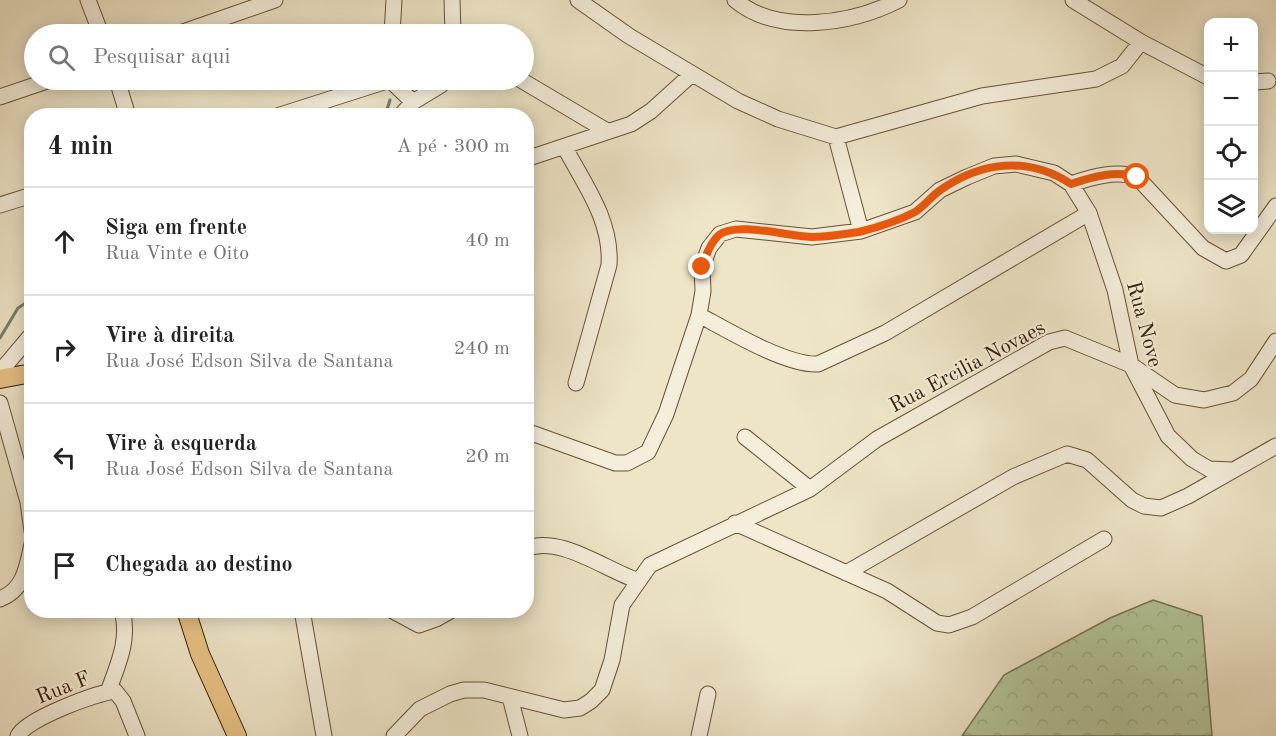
<!DOCTYPE html>
<html lang="pt">
<head>
<meta charset="utf-8">
<style>
  body { margin:0; font-family:"Old Standard TT",serif; background:#f6f6f6; color:#222 }
  .controls { position:absolute; right:18px; top:18px; display:grid; overflow:hidden; border-radius:12px; box-shadow:0 3px 15px #0003 }
  .controls button { width:54px; height:54px; display:grid; place-items:center; padding:0; border:0; border-bottom:2px solid #e0e0e0; background:#fff; color:#222; font:30px sans-serif }
  .stop { position:absolute; width:18px; height:18px; margin:-14px; border:4px solid #ea580c; border-radius:50%; background:#fff }
  .stop.end { background:#ea580c; border-color:#fff; box-shadow:0 2px 6px #0008 }
  .list { margin:0; padding:0; list-style:none }
  h2 { display:flex; justify-content:space-between; align-items:center; height:78px; margin:0; padding:0 24px; font-size:26px }
  h2 small { font-size:20px; font-weight:400; color:#767676 }
  .list li { display:grid; grid-template-columns:39px 1fr auto; gap:18px; align-items:center; box-sizing:border-box; height:108px; padding:0 24px; border-top:2px solid #e0e0e0 }
  .list b { display:block; font-size:22px; white-space:nowrap }
  .list p { margin:0; font-size:20px; white-space:nowrap; color:#767676 }
  .list em { font-size:20px; font-style:normal; color:#767676 }
  .icon { flex:none; width:33px; height:33px; fill:none; stroke:currentColor; stroke-width:2; stroke-linecap:round; stroke-linejoin:round }
  .map { position:relative; flex:none; width:1276px; height:736px; overflow:hidden }
  .search { position:absolute; background:#fff; box-shadow:0 3px 15px #0003; left:24px; top:24px; width:510px; height:66px; display:flex; align-items:center; gap:15px; box-sizing:border-box; padding:0 21px; border-radius:33px; color:#767676; font-size:22px }
  .panel { position:absolute; background:#fff; box-shadow:0 3px 15px #0003; left:24px; top:108px; width:510px; height:510px; border-radius:24px }
  .map>svg:first-child { display:block }
  .forest { fill:url(#forest-crowns); stroke:#767350; stroke-width:1.5 }
  .lines { fill:none; stroke-linecap:round; stroke-linejoin:round }
  .stream { stroke:#737f6f; stroke-width:3 }
  .minor-casing { stroke:#675136; stroke-width:17 }
  .major-casing { stroke:#3a2005; stroke-width:20 }
  .minor { stroke:#f4eedb; stroke-width:15 }
  .major { stroke:#e7c284; stroke-width:18 }
  .route { stroke:#ea580c; stroke-width:8 }
  .labels { text-anchor:middle; stroke-width:4.5; stroke-linejoin:round; paint-order:stroke }
  .street-label { font-size:21px; fill:#3a2005; stroke:#f4eedb }
</style>
</head>
<body>
<div class="map">
<svg width="1276" height="736" viewBox="0 0 1276 736">
  <defs>
    <pattern id="forest-crowns" width="20" height="18" patternUnits="userSpaceOnUse" patternTransform="scale(1.5)"><rect width="20" height="18" fill="#b3c69a"/><path d="M2 6a3 3 0 1 1 6 0M12 15a3 3 0 1 1 6 0" fill="none" stroke="#9baa83"/></pattern>
  </defs>
  <rect width="100%" height="100%" fill="#eee5c8"/>
  <filter id="stains"><feTurbulence type="fractalNoise" baseFrequency=".00333" numOctaves="4"/><feColorMatrix values="0 0 0 0 .2 0 0 0 0 .09 0 0 0 0 .02 0 0 0 .5 -.17"/></filter>
  <radialGradient id="worn" r=".72"><stop offset=".6" stop-color="#630" stop-opacity="0"/><stop offset="1" stop-color="#630" stop-opacity=".3"/></radialGradient>
  <!-- forest -->
  <path class="forest" d="M 1153,600 L 1202,616 L 1212,736 L 962,736 L 1004,675 L 1110,618 Z"/>
  <g class="lines">
    <!-- stream -->
    <path class="stream" d="M 385,116 L 390,100
      M 0,338 L 18,308 L 32,299"/>
    <!-- minor casing -->
    <g class="minor-casing">
      <path id="minor" d="M 88,0 L 101,34
        M 452,0 L 453,34
        M 578,0 L 629,36 L 738,101 L 778,119 L 836,137 L 982,96 L 1096,79 L 1122,66 L 1141,42
        M 735,0 C 778,36 852,24 899,0
        M 1073,0 L 1141,42 L 1208,77
        M 177,34 L 275,0
        M 392,34 L 394,0
        M 117,80 L 128,116
        M 390,80 L 413,102
        M 521,80 L 607,131
        M 1254,82 L 1268,81
        M 0,97 L 50,80
        M 277,116 L 390,80
        M 400,116 L 413,102 L 441,85 L 445,80
        M 836,137 L 861,231
        M 565,148 C 585,185 612,221 609,265 L 576,383
        M 526,159 L 631,124 L 651,111 L 692,74
        M 1071,184 C 1092,177 1116,170 1137,177 L 1203,248 L 1226,261 L 1241,255 L 1276,206
        M 0,205 L 32,195
        M 699,315 C 727,330 787,366 818,364 L 885,333 L 1089,213
        M 0,372 L 32,334
        M 0,403 L 28,502 L 32,531
        M 526,431 L 615,463 L 627,463 L 648,452 L 666,414 L 699,315 L 703,291 L 702,267 L 709,248 L 720,234 L 736,229 L 812,237 L 861,231 L 915,212 L 940,190 L 967,177 L 994,166 L 1016,164 L 1054,173 L 1071,184 L 1089,213 L 1115,290 L 1131,365 L 1168,436 L 1192,459 L 1209,469 L 1232,470
        M 745,437 L 810,489
        M 735,523 L 887,591 L 937,623 L 949,625 L 972,617 L 1104,539
        M 526,549 C 559,534 607,571 639,581
        M 846,573 L 1013,477 L 1067,454 L 1087,460 L 1132,500 L 1144,506 L 1161,508 L 1188,496 L 1276,446
        M 0,599 C 24,590 27,567 32,544
        M 302,610 L 324,736
        M 391,610 L 419,625 L 436,619 L 452,610
        M 108,692 C 118,664 130,640 122,610
        M 510,697 L 520,736
        M 18,736 C 26,719 96,693 115,691 L 123,701 L 137,736
        M 394,736 L 420,709 L 450,694 L 464,690 L 484,690 L 564,710 L 580,708 L 591,701 L 602,690 L 612,660 L 622,605 L 650,565 L 810,489 L 877,439 L 1049,342 L 1065,338 L 1131,365 L 1175,395 L 1204,400 L 1233,393 L 1251,379 L 1276,341
        M 699,736 L 708,694"/>
    </g>
    <!-- major casing -->
    <g class="major-casing">
      <path id="major" d="M 0,379 L 32,373
        M 186,610 L 200,654 L 237,736"/>
    </g>
    <!-- minor -->
    <use href="#minor" class="minor"/>
    <!-- major -->
    <use href="#major" class="major"/>
  </g>
  <g class="lines">
    <!-- route -->
    <path class="route" d="M 702,267 C 706,256 710,243 719,235 C 736,221 791,237 813,237 C 828,237 844,234 859,232 C 875,228 900,220 915,212 C 924,206 931,197 939,191 C 981,161 1028,156 1071,184 C 1092,177 1116,170 1137,177"/>
  </g>
  <g class="labels">
    <!-- street labels -->
    <g class="street-label">
      <text transform="translate(1145 324) rotate(75)" y="7">Rua Nove</text>
      <text transform="translate(967 366) rotate(-28)" y="7">Rua Ercilia Novaes</text>
      <text transform="translate(63 687) rotate(-22)" y="7">Rua F</text>
    </g>
  </g>
  <rect width="100%" height="100%" filter="url(#stains)"/>
  <rect width="100%" height="100%" fill="url(#worn)"/>
</svg>
<div class="controls">
<button>+</button>
<button>−</button>
<button><svg class="icon" aria-label="locate" viewBox="0 0 24 24"><circle cx="12" cy="12" r="6"/><path d="M12 2v4M12 18v4M2 12h4M18 12h4"/></svg></button>
<button><svg class="icon" aria-label="layers" viewBox="0 0 24 24"><path d="M12 4l9 5-9 5-9-5zM3 14l9 5 9-5"/></svg></button>
</div>
<div class="stop" style="left:1137px;top:177px"></div>
<div class="stop end" style="left:702px;top:267px"></div>
<div class="search"><svg class="icon" aria-label="search" viewBox="0 0 24 24"><circle cx="10" cy="10" r="6"/><path d="M15 15l6 6"/></svg>Pesquisar aqui</div>
<section class="panel">
<h2>4 min<small>A pé · 300 m</small></h2>
<ul class="list">
<li><svg class="icon" aria-label="ahead" viewBox="0 0 24 24"><path d="M12 20V5M6 11l6-6 6 6"/></svg><div><b>Siga em frente</b><p>Rua Vinte e Oito</p></div><em>40 m</em></li>
<li><svg class="icon" aria-label="right" viewBox="0 0 24 24"><path d="M7 20v-9h11M14 6l5 5-5 5"/></svg><div><b>Vire à direita</b><p>Rua José Edson Silva de Santana</p></div><em>240 m</em></li>
<li><svg class="icon" aria-label="left" viewBox="0 0 24 24"><path d="M17 20v-9H6M10 6l-5 5 5 5"/></svg><div><b>Vire à esquerda</b><p>Rua José Edson Silva de Santana</p></div><em>20 m</em></li>
<li><svg class="icon" aria-label="arrive" viewBox="0 0 24 24"><path d="M6 21V4h12l-3 4 3 4H6"/></svg><div><b>Chegada ao destino</b></div></li>
</ul>
</section>
</div>
</body>
</html>
